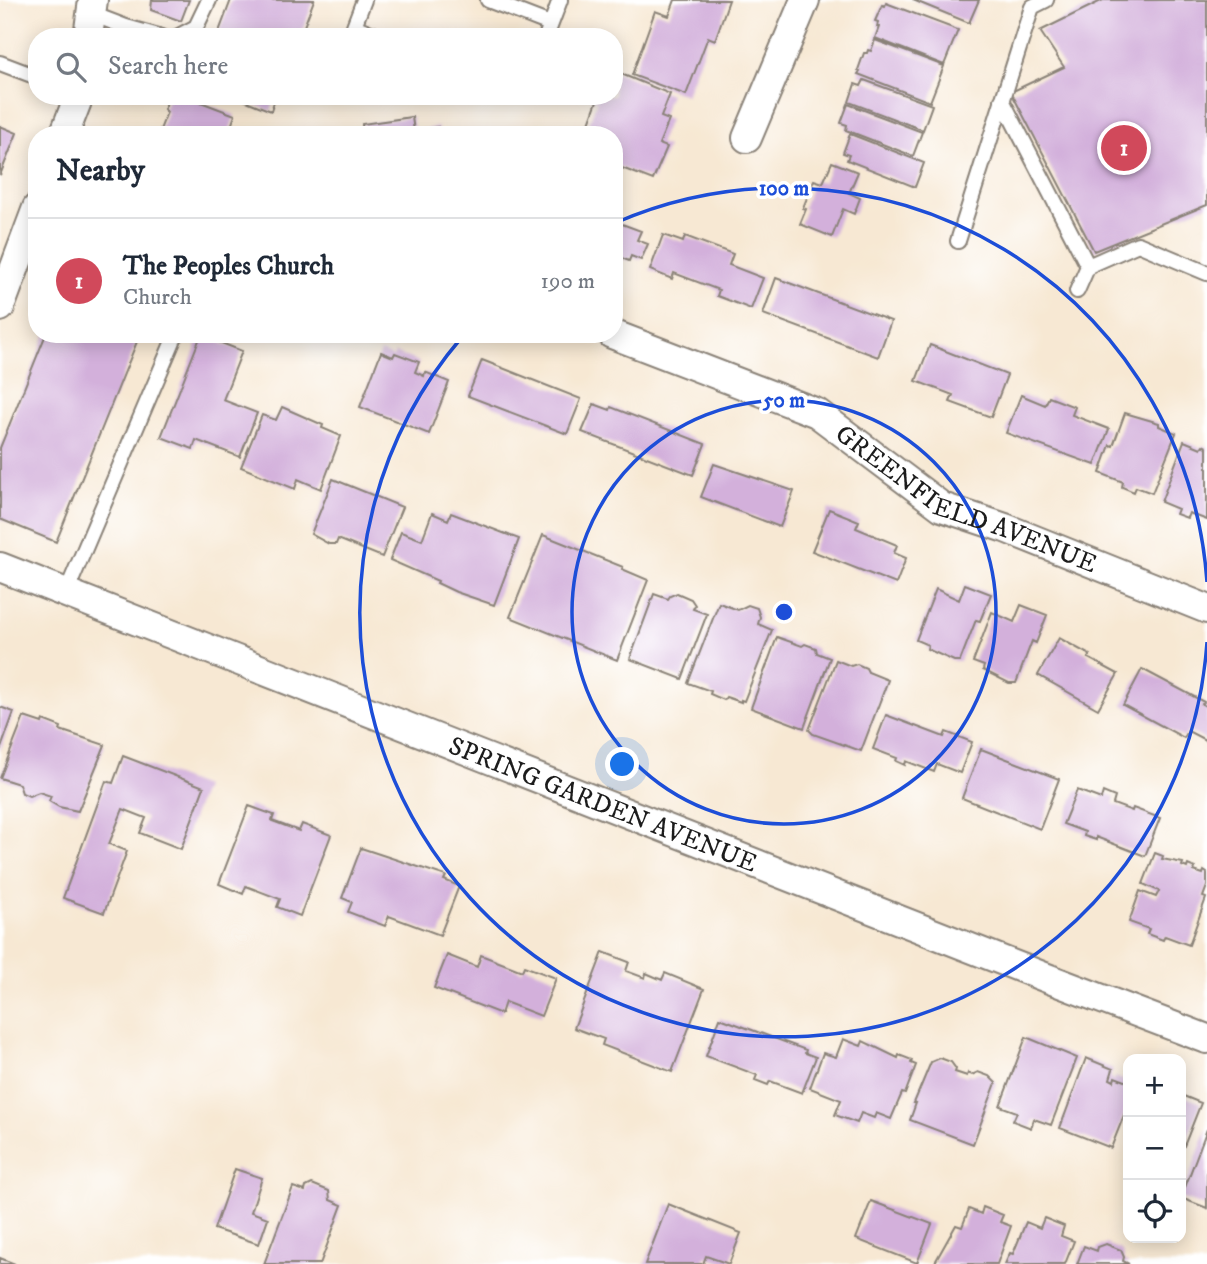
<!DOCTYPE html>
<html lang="en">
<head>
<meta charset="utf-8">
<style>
  body { margin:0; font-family:"IM FELL DW Pica",serif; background:#f2f2f3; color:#1f2937 }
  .controls { position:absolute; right:21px; bottom:21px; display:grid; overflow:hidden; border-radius:14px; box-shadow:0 4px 18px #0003 }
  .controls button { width:63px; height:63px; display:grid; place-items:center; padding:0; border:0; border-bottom:2px solid #e0e1e3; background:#fff; color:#1f2937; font:35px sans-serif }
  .you { position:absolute; left:623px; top:765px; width:24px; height:24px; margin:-18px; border:5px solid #fff; border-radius:50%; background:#1a73e8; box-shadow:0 0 0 10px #1a73e833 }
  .badge { display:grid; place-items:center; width:46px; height:46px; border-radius:50%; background:#d1495b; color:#fff; font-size:23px; font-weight:700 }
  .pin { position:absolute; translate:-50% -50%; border:4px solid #fff; box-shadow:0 2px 7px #0006 }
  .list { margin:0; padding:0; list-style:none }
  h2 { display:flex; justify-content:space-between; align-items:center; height:91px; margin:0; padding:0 28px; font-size:30px }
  h2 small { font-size:23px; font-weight:400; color:#747a83 }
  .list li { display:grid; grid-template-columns:46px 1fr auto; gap:21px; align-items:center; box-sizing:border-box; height:126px; padding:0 28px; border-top:2px solid #e0e1e3 }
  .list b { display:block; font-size:26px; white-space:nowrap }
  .list p { margin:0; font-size:23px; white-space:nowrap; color:#747a83 }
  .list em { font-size:23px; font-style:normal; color:#747a83 }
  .icon { flex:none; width:38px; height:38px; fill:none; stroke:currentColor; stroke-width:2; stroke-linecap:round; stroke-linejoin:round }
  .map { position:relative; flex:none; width:1207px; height:1264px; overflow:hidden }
  .search { position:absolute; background:#fff; box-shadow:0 4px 18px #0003; left:28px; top:28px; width:595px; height:77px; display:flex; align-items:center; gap:18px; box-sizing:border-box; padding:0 24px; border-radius:28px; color:#747a83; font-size:26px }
  .panel { position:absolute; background:#fff; box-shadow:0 4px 18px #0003; left:28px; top:126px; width:595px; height:217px; border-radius:28px }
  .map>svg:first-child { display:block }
  .building { fill:#d3b0db }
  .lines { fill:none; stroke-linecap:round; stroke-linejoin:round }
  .service-casing { stroke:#8a8278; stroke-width:18 }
  .minor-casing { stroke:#8a8278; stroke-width:32 }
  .service { stroke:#fff; stroke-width:14 }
  .minor { stroke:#fff; stroke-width:28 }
  .ring { fill:none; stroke:#1d4ed8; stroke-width:3.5 }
  .labels { text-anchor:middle; stroke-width:7; stroke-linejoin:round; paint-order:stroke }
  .street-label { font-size:26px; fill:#1c1c1c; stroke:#fff }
  .centre { fill:#1d4ed8; stroke:#fff; stroke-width:3.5 }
  .ring-label { font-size:21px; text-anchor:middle; font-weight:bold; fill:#1d4ed8; stroke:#fff; stroke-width:7; stroke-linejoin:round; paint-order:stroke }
</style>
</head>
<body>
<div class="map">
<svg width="1207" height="1264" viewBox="0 0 1207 1264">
  <rect width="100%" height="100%" fill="#fff"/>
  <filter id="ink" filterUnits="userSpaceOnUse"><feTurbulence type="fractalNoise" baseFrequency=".0143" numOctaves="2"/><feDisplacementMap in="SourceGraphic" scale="14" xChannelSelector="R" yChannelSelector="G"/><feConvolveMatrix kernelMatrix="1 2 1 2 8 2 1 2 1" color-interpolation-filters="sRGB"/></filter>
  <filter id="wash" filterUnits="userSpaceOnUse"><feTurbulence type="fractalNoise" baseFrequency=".00686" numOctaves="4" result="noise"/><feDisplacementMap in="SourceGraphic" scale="28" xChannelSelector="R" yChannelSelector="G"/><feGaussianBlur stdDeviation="1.57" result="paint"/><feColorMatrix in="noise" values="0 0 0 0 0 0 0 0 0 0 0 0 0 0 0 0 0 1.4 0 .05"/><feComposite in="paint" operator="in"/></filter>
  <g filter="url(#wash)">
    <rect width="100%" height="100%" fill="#f7e8d3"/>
    <g id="blocks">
      <!-- building -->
      <path class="building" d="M 152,0 L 189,0 L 181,21 L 151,10 Z
        M 231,0 L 314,0 L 300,37 L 217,37 Z
        M 675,0 L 729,0 L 715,40 L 708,37 L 686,95 L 632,75 L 655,11 L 669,16 Z
        M 913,0 L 979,0 L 969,23 Z
        M 1103,0 L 1207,0 L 1207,205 L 1094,251 L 1011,92 L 1064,67 L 1040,31 Z
        M 886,3 L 958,30 L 944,65 L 875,38 L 879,27 L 877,27 L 878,22 L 875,21 L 882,5 L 885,6 Z
        M 875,40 L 944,66 L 930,102 L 858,74 L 860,71 L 858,70 L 864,53 L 867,53 L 868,50 L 871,51 Z
        M 614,71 L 670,94 L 661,117 L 669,120 L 659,144 L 667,147 L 653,180 L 614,165 L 614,135 L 591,135 L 593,128 L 588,126 L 597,101 L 586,96 L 614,96 Z
        M 864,80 L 932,105 L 923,130 L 849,102 L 855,84 L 861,86 Z
        M 185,96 L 235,115 L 228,135 L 158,135 L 167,112 L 164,109 L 169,97 Z
        M 234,96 L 276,96 L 271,111 Z
        M 848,104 L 922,132 L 913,156 L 846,130 L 847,125 L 841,123 Z
        M 412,117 L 414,131 L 438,127 L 439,135 L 363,135 L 362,124 Z
        M 0,126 L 17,133 L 0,175 Z
        M 850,134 L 924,163 L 915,187 L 847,160 L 849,155 L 843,153 Z
        M 832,162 L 858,172 L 849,193 L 860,198 L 854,214 L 843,209 L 832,237 L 800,224 L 806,209 L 803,208 L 814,180 L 823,183 Z
        M 614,221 L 641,231 L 637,240 L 648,244 L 641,260 L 631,256 L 629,261 L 614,255 Z
        M 663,235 L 683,242 L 685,236 L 733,254 L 729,265 L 763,278 L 751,309 L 717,296 L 719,290 L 674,273 L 672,279 L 650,270 Z
        M 776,278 L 891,321 L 878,357 L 763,314 Z
        M 46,334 L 140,334 L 56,542 L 0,519 L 0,448 Z
        M 201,335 L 242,351 L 223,400 L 257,413 L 240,457 L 196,440 L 193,449 L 161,437 Z
        M 930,345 L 1007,375 L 991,417 L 950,402 L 953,395 L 916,381 Z
        M 381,352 L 393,357 L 395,353 L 419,362 L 415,372 L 424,376 L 425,372 L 449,382 L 429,434 L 360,407 Z
        M 482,360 L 581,399 L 567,434 L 468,396 Z
        M 1021,395 L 1045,405 L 1049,397 L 1075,407 L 1072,415 L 1109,429 L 1095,465 L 1006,433 Z
        M 594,404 L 610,410 L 611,407 L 705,444 L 693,475 L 582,432 Z
        M 282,407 L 323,425 L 322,428 L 341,436 L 321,489 L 298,479 L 295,489 L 241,467 L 262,415 L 276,420 Z
        M 1125,413 L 1159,423 L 1159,426 L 1176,433 L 1152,493 L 1136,487 L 1134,492 L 1122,487 L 1123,482 L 1100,473 L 1110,445 L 1113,446 Z
        M 1184,441 L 1201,448 L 1203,445 L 1207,447 L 1207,520 L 1189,513 L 1187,518 L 1176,514 L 1178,509 L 1161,502 Z
        M 714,464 L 794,491 L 780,527 L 701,497 Z
        M 333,479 L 402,507 L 382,557 L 338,539 L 336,544 L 329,544 L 311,534 Z
        M 829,509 L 859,521 L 856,528 L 897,545 L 894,553 L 906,558 L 896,584 L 812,551 Z
        M 432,513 L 448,520 L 451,513 L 519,539 L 494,605 L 456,592 L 437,583 L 438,581 L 390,560 L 401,532 L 422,540 Z
        M 543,535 L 623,567 L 622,569 L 648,580 L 617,660 L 510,617 Z
        M 965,584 L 991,594 L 980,621 L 976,620 L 960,661 L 954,661 L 927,649 L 928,645 L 916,640 L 936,589 L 959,600 Z
        M 677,593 L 691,599 L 695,605 L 693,609 L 707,614 L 682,679 L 630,659 L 654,594 L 668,599 L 670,596 Z
        M 719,603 L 738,610 L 748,605 L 757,608 L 760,617 L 758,624 L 772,630 L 744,701 L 741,700 L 741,702 L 726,697 L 724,700 L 710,694 L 711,691 L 688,683 Z
        M 1021,605 L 1047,615 L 1036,643 L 1032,641 L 1016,683 L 1009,683 L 983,670 L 984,666 L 973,662 L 992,612 L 1014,622 Z
        M 777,637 L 802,646 L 805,644 L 816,648 L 817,653 L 830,658 L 804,728 L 751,708 Z
        M 1059,638 L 1090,655 L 1088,658 L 1118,674 L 1098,709 L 1038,675 Z
        M 836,660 L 851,666 L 857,664 L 866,668 L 868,672 L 888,680 L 861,751 L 813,734 L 809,730 Z
        M 1142,669 L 1204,702 L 1202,704 L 1207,707 L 1207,741 L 1188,731 L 1184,738 L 1123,705 Z
        M 0,707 L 14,712 L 0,751 Z
        M 886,715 L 944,737 L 946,732 L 972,742 L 960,773 L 937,764 L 934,772 L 906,761 L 905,765 L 896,761 L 897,758 L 873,749 Z
        M 24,717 L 42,723 L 43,720 L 61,727 L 60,730 L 105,745 L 78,811 L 59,807 L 49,801 L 51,796 L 39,792 L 29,796 L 22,793 L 19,784 L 0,778 Z
        M 981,749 L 1059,779 L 1040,829 L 962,798 Z
        M 123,756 L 204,787 L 181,849 L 140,833 L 146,818 L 123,809 L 109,844 L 127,851 L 104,913 L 63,898 L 106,781 L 113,783 Z
        M 1077,790 L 1101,799 L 1103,792 L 1115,797 L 1113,804 L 1132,811 L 1133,808 L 1160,818 L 1145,856 L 1096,837 L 1096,840 L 1084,836 L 1085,832 L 1063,824 Z
        M 249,806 L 274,815 L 272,821 L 299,831 L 302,824 L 331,835 L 300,916 L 277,907 L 280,899 L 246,886 L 243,894 L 219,884 Z
        M 361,848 L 446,876 L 444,880 L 459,886 L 440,935 L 389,916 L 385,926 L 348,912 L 352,902 L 342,898 Z
        M 1155,853 L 1163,856 L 1162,859 L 1183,863 L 1182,866 L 1187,868 L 1188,865 L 1195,868 L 1194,871 L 1203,874 L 1204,871 L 1207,873 L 1207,886 L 1203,897 L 1206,898 L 1189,945 L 1165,936 L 1163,940 L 1147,934 L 1149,929 L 1129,922 L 1140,891 L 1156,897 L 1159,891 L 1143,884 Z
        M 603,952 L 629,962 L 626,971 L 645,978 L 646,973 L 662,980 L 665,973 L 704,989 L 672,1072 L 602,1045 L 604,1039 L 574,1028 Z
        M 447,955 L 477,967 L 481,955 L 522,971 L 524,966 L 556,978 L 541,1016 L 505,1002 L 501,1014 L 434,988 Z
        M 720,1018 L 806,1050 L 805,1053 L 816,1057 L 802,1093 L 770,1081 L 768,1085 L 755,1080 L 757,1075 L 706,1056 Z
        M 1026,1037 L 1077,1058 L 1051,1125 L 1034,1119 L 1031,1128 L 1013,1121 L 1017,1112 L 1000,1106 Z
        M 843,1039 L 861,1046 L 863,1041 L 898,1058 L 899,1055 L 912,1060 L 911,1063 L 916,1065 L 905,1094 L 902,1093 L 891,1119 L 876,1113 L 874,1118 L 861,1113 L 857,1123 L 835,1115 L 841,1100 L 810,1088 L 823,1053 L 836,1057 Z
        M 940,1058 L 951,1062 L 956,1069 L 955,1072 L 967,1076 L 968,1073 L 972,1075 L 978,1072 L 989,1076 L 996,1083 L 973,1144 L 910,1120 L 916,1103 L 914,1103 L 931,1062 Z
        M 1086,1058 L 1113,1069 L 1110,1079 L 1114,1081 L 1115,1077 L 1128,1082 L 1128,1105 L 1111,1148 L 1060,1128 Z
        M 1181,1095 L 1201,1103 L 1184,1146 L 1181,1145 Z
        M 1207,1129 L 1207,1208 L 1181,1198 Z
        M 235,1169 L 262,1178 L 251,1212 L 268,1218 L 259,1244 L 214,1229 Z
        M 312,1184 L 329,1191 L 330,1200 L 342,1205 L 320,1264 L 264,1264 L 293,1187 L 305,1191 L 306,1187 Z
        M 871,1201 L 932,1224 L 917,1263 L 856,1239 Z
        M 668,1204 L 741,1233 L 729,1264 L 706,1256 L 703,1264 L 645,1264 Z
        M 983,1207 L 1003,1215 L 1000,1222 L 1011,1226 L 997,1264 L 934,1264 L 956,1225 L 962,1227 L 969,1209 L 981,1214 Z
        M 1044,1218 L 1064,1226 L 1061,1236 L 1074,1241 L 1065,1264 L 1005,1264 L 1010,1253 L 1013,1254 L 1026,1222 L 1040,1228 Z
        M 1106,1244 L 1121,1250 L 1124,1257 L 1123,1261 L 1129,1264 L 1077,1264 L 1084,1246 L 1097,1251 L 1098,1247 Z
        M 0,1258 L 15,1264 L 0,1264 Z"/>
    </g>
  </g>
  <g filter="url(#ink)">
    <use href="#blocks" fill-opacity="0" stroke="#8a8278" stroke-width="2"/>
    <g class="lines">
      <!-- service casing -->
      <g class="service-casing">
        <path id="service" d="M 364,0 L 354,26 L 380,37
          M 488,0 L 550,24
          M 92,14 L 126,27 L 162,37
          M 177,37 L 196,27 L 209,0
          M 546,37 L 560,0
          M 0,63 L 37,77
          M 1002,100 L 1088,266 L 1138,244 L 1207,273
          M 958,241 L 1032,7 L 1046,0
          M 1077,291 L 1088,266
          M 66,593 L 176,334"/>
      </g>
      <!-- minor casing -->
      <g class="minor-casing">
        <g id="minor">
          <path d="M 88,37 L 93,0"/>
          <path d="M 64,135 L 79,96"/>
          <path d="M 747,138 L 805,0"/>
          <path d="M 0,307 L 37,208"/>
          <path id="s1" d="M 612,334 L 817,413 L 942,507 L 1005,528 L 1207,609"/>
          <path id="s2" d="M 0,567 L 1047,978 L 1207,1039"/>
        </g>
      </g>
      <!-- service -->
      <use href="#service" class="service"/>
      <!-- minor -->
      <use href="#minor" class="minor"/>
    </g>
  </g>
  <!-- distance rings -->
  <g class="ring">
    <circle cx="784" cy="612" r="212"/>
    <path d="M1207 642A424 424 0 1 1 462 337M615 223A424 424 0 0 1 1207 582"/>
  </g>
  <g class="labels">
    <!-- street labels -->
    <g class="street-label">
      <text dy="9" stroke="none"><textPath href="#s1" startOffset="394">GREENFIELD AVENUE</textPath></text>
      <text dy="9" stroke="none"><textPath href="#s2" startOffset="648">SPRING GARDEN AVENUE</textPath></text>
    </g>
  </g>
  <circle cx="784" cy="612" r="10" class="centre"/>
  <g class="ring-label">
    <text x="784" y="195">100 m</text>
    <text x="784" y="407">50 m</text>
  </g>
</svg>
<div class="controls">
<button>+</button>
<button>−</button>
<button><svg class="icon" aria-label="locate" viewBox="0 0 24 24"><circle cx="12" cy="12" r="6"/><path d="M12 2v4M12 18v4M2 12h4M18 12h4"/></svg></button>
</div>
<div class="you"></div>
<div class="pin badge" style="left:1124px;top:148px">1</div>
<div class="search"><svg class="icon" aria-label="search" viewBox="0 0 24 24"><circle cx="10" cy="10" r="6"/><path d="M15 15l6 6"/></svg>Search here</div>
<section class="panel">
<h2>Nearby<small></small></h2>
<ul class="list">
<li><span class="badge">1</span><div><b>The Peoples Church</b><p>Church</p></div><em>190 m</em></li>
</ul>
</section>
</div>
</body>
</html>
